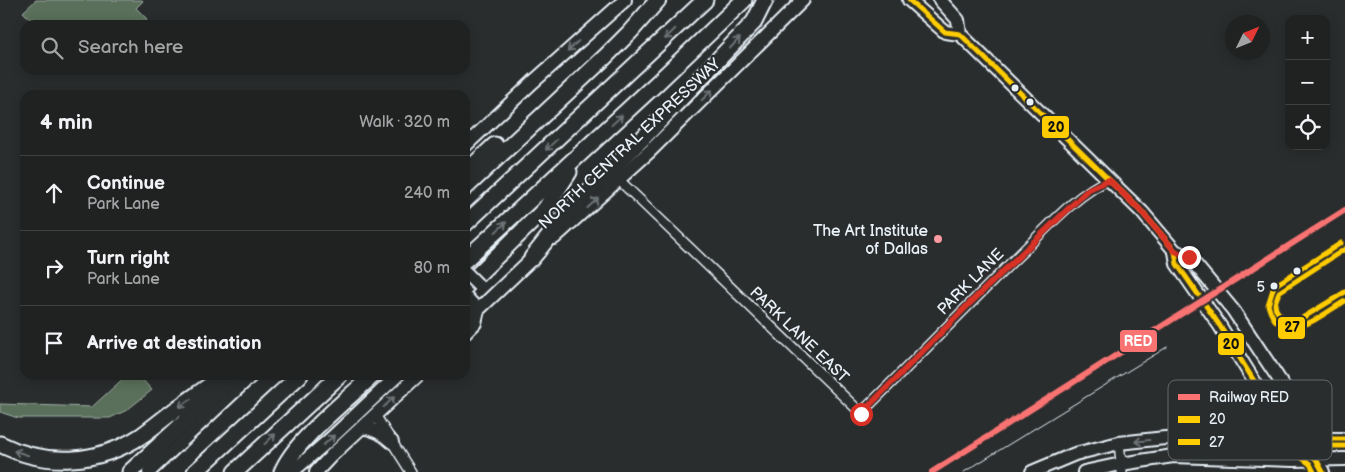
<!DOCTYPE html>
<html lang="en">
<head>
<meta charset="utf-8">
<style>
  body { margin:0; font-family:"Balsamiq Sans",sans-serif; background:#282a2a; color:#f1f3f6 }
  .controls { position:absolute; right:15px; top:15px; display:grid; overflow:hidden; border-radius:10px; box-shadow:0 2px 12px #0003 }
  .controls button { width:45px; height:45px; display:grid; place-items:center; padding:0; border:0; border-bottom:1px solid #3d3f40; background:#202222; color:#f1f3f6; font:25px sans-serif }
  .compass { position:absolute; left:1225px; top:15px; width:45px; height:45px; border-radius:50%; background:#202222; box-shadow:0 2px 12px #0003; rotate:47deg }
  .stop { position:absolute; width:15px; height:15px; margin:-11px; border:4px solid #d93025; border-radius:50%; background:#fff }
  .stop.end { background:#d93025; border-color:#fff; box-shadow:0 1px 5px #0008 }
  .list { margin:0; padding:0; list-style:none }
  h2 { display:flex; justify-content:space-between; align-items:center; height:65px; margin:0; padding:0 20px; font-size:21px }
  h2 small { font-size:16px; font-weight:400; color:#a2a4a5 }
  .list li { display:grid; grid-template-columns:32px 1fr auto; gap:15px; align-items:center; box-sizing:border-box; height:75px; padding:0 20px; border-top:1px solid #3d3f40 }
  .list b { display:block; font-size:19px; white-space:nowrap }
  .list p { margin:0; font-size:16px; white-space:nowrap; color:#a2a4a5 }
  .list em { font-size:16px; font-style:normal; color:#a2a4a5 }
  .icon { flex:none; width:28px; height:28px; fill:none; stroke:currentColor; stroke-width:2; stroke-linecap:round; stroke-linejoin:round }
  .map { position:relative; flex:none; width:1345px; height:472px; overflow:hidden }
  .search { position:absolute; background:#202222; box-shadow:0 2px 12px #0003; left:20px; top:20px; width:450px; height:55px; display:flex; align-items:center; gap:12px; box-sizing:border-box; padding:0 18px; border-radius:15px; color:#a2a4a5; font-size:19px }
  .panel { position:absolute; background:#202222; box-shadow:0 2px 12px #0003; left:20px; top:90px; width:450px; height:290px; border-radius:15px }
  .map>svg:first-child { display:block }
  .green { fill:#5a6f5a; stroke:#a1b0a9 }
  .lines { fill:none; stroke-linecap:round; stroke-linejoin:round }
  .street-casing { stroke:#e8f1f8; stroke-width:12 }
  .secondary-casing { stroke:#e8f1f8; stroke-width:16 }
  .highway-casing { stroke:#e8f1f8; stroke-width:19 }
  .street { stroke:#2a2d2e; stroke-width:9 }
  .secondary { stroke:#2a2d2e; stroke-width:12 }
  .highway { stroke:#2a2d2e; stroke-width:15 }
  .tram { stroke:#e8f1f8; stroke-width:1 }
  .secondary-bridge-casing { stroke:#e8f1f8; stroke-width:16; stroke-linecap:butt }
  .secondary-bridge { stroke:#2a2d2e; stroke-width:12 }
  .bus-1-casing { stroke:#2a2d2e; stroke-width:9 }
  .bus-2-casing { stroke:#2a2d2e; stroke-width:9 }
  .bus-1 { stroke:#fc0; stroke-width:5 }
  .bus-2 { stroke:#fc0; stroke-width:5 }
  .rail-1-casing { stroke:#2a2d2e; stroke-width:10 }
  .rail-1 { stroke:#fa7373; stroke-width:6 }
  .oneway { stroke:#6c7275 }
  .route { stroke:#d93025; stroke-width:6 }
  .bus-dot { fill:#e8f1f8; stroke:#2a2d2e; stroke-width:2 }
  .poi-dot { fill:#ff9aa2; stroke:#2a2d2e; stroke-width:2 }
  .labels { text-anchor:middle; stroke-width:4.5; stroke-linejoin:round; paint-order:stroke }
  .bus-label { font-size:15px; fill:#e8f1f8; stroke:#2a2d2e; text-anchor:end }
  .street-label { font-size:16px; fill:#e8f1f8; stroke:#2a2d2e }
  .poi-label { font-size:16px; fill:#e8f1f8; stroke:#2a2d2e; text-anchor:end }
  .key { fill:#2a2d2e; stroke:#63686b; stroke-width:1 }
  .key-label { font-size:14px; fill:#e8f1f8 }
  .line-badge { stroke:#2a2d2e; stroke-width:2 }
  .badge-label { font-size:14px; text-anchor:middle; font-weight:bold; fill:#fff }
  .pale-badge-label { font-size:14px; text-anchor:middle; font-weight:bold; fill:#111 }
</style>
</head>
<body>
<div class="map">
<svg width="1345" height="472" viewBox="0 0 1345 472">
  <rect width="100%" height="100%" fill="#2a2d2e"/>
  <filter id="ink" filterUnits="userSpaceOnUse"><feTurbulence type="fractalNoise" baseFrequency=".02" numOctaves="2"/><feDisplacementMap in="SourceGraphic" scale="10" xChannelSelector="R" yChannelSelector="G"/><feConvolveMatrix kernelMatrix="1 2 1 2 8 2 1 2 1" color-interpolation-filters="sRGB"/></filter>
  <g filter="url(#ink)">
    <!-- green -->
    <path class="green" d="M 36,0 L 142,0 L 143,1 L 136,8 L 147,19 L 141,25 L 36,25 L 23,12 Z
      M 127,375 L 138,375 L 152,390 L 127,410 L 110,418 L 18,418 L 0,412 L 0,404 L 92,407 Z"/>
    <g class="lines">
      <!-- street casing -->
      <g class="street-casing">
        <path id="street" d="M 619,180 L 861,413 C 914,361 966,307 1019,255 C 1044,231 1078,192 1109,180
          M 375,415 L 411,472
          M 1119,443 L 1122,472"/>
      </g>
      <!-- secondary casing -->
      <g class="secondary-casing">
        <path id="secondary" d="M 909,0 L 945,32 L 960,34 L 1142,212 L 1175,251 L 1177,264 L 1220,326 L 1290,439 L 1316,459 L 1323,472
          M 940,0 L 958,20 L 960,34
          M 465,146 L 533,82 L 625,0
          M 554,238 L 650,151 L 803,0
          M 1175,251 L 1189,257 L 1233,310 L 1308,423 L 1318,439 L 1317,444
          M 465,296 L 478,310
          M 465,313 L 478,310 L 539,252
          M 465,333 L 475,323 L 478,310
          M 362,427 C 375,429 383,434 392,442
          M 1241,437 C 1262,432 1265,414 1262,396
          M 149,472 L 252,375
          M 292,472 L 329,440 L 398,375
          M 316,472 L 331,456 L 418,375
          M 1032,472 L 1075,454 L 1119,443 L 1165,438 L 1345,439
          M 1084,472 L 1121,464 L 1173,456 L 1293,460 L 1345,459"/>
      </g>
      <!-- highway casing -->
      <g class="highway-casing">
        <path id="highway" d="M 465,173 L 495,145
          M 465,188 L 605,57 L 630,32 L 658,0
          M 465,224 L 705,0
          M 532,258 L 570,210 L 640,141 L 754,22 L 765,0
          M 465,260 L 657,83 L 744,0
          M 465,287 L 545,209 L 569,172
          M 0,444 C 46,467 98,464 141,436 C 154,427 165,417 178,408 C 193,397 209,386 224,375
          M 130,472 L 236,375
          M 195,472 L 300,375
          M 235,472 L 340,375
          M 282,472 C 294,441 348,399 373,375"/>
      </g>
      <!-- street -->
      <use href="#street" class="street"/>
      <!-- secondary -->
      <use href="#secondary" class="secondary"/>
      <!-- highway -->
      <use href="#highway" class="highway"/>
      <!-- tram -->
      <path class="tram" d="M 964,472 L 1167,347"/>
      <!-- secondary-bridge casing -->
      <g class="secondary-bridge-casing">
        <path id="secondary-bridge" d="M 465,272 L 478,285"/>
      </g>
      <!-- secondary-bridge -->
      <use href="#secondary-bridge" class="secondary-bridge"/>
      <!-- bus-1 casing -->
      <g class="bus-1-casing">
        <path id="bus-1" d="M 909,0 L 945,32 L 960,34 L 1142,212 L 1175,251 L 1177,264 L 1220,326 L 1290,439 L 1316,459 L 1323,472
          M 1345,249 L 1279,292 C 1278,296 1275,301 1275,305 C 1276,316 1290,322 1299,320 L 1345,292
          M 1290,439 L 1345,439"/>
      </g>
      <!-- bus-2 casing -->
      <g class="bus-2-casing">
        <path id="bus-2" d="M 1341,243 L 1274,286 L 1268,305 C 1281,351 1321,315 1345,301
          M 1285,445 L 1310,464 L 1314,472
          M 1290,446 L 1345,446"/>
      </g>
      <!-- bus-1 -->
      <use href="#bus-1" class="bus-1"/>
      <!-- bus-2 -->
      <use href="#bus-2" class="bus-2"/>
      <!-- rail-1 casing -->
      <g class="rail-1-casing">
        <path id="rail-1" d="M 932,472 L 1345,210"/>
      </g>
      <!-- rail-1 -->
      <use href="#rail-1" class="rail-1"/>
    </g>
    <!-- one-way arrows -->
    <defs><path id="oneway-shaft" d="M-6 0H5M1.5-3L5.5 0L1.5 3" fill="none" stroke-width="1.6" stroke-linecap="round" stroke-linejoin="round" transform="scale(1.25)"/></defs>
    <g class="oneway">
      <use href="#oneway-shaft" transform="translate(670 34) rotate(136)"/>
      <use href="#oneway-shaft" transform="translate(735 43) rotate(-47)"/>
      <use href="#oneway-shaft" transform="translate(573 46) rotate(138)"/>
      <use href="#oneway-shaft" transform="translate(707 95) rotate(-44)"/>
      <use href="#oneway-shaft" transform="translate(617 120) rotate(-43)"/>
      <use href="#oneway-shaft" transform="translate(551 145) rotate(137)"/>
      <use href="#oneway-shaft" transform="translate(593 203) rotate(-42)"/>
      <use href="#oneway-shaft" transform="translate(501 227) rotate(-43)"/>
      <use href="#oneway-shaft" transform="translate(389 402) rotate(-43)"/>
      <use href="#oneway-shaft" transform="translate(185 403) rotate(145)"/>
      <use href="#oneway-shaft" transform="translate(270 439) rotate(-43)"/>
      <use href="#oneway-shaft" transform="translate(329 440) rotate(-42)"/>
      <use href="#oneway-shaft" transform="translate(1142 441) rotate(173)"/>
      <use href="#oneway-shaft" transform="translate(21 453) rotate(-162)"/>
    </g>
  </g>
  <g class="lines" filter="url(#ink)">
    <!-- route -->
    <path class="route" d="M 861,414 L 968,305 L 1089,189 L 1109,180 L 1142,212 L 1175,251 L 1189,257"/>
  </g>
  <!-- markers -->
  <g class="bus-dot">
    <circle cx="1015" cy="88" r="4.5"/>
    <circle cx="1030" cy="102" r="4.5"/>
    <circle cx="1297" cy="271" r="4.5"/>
    <circle cx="1274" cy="286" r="4.5"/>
  </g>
  <circle class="poi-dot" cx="938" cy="239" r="5"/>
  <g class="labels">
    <!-- bus labels -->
    <g class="bus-label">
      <text x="1265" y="292">5</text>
    </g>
    <!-- street labels -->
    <g class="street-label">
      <text transform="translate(629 143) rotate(-43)" y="6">NORTH CENTRAL EXPRESSWAY</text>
      <text transform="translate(970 281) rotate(-45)" y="6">PARK LANE</text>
      <text transform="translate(800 334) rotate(44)" y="6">PARK LANE EAST</text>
    </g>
    <!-- poi labels -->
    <g class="poi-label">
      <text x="928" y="236">The Art Institute<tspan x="928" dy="18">of Dallas</tspan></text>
    </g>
  </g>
  <!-- legend -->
  <rect x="1168" y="380" width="164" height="80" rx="8" class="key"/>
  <rect x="1178" y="394" width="22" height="6" fill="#fa7373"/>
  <rect x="1178" y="416" width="22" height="7" fill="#fc0"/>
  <rect x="1178" y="439" width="22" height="6" fill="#fc0"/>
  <g class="key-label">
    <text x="1209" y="402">Railway RED</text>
    <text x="1209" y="424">20</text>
    <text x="1209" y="447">27</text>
  </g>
  <g class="line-badge">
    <rect x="1041" y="115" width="29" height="24" rx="5" fill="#fc0"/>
    <rect x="1277" y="316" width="29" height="24" rx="5" fill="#fc0"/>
    <rect x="1119" y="329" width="39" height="24" rx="5" fill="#fa7373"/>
    <rect x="1217" y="332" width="28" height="24" rx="5" fill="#fc0"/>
  </g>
  <g class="badge-label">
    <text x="1138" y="346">RED</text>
  </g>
  <g class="pale-badge-label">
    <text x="1056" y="132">20</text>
    <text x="1292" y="332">27</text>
    <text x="1231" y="349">20</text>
  </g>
</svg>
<div class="controls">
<button>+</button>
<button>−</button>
<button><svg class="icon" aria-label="locate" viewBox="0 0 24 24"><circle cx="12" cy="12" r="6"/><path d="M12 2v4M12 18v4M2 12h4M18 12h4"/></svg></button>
</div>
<svg class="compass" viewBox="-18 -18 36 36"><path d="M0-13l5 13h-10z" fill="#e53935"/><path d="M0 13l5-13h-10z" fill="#a2a4a5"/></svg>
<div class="stop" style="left:861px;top:414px"></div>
<div class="stop end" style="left:1189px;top:257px"></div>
<div class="search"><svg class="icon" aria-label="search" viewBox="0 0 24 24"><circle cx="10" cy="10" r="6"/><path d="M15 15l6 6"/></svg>Search here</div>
<section class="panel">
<h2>4 min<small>Walk · 320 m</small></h2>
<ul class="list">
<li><svg class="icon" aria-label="ahead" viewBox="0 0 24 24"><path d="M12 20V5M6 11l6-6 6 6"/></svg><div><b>Continue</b><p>Park Lane</p></div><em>240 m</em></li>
<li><svg class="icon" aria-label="right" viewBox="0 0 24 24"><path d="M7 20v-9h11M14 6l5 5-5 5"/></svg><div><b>Turn right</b><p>Park Lane</p></div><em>80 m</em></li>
<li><svg class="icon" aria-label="arrive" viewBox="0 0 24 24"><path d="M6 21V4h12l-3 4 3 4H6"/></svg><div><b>Arrive at destination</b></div></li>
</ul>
</section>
</div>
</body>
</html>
